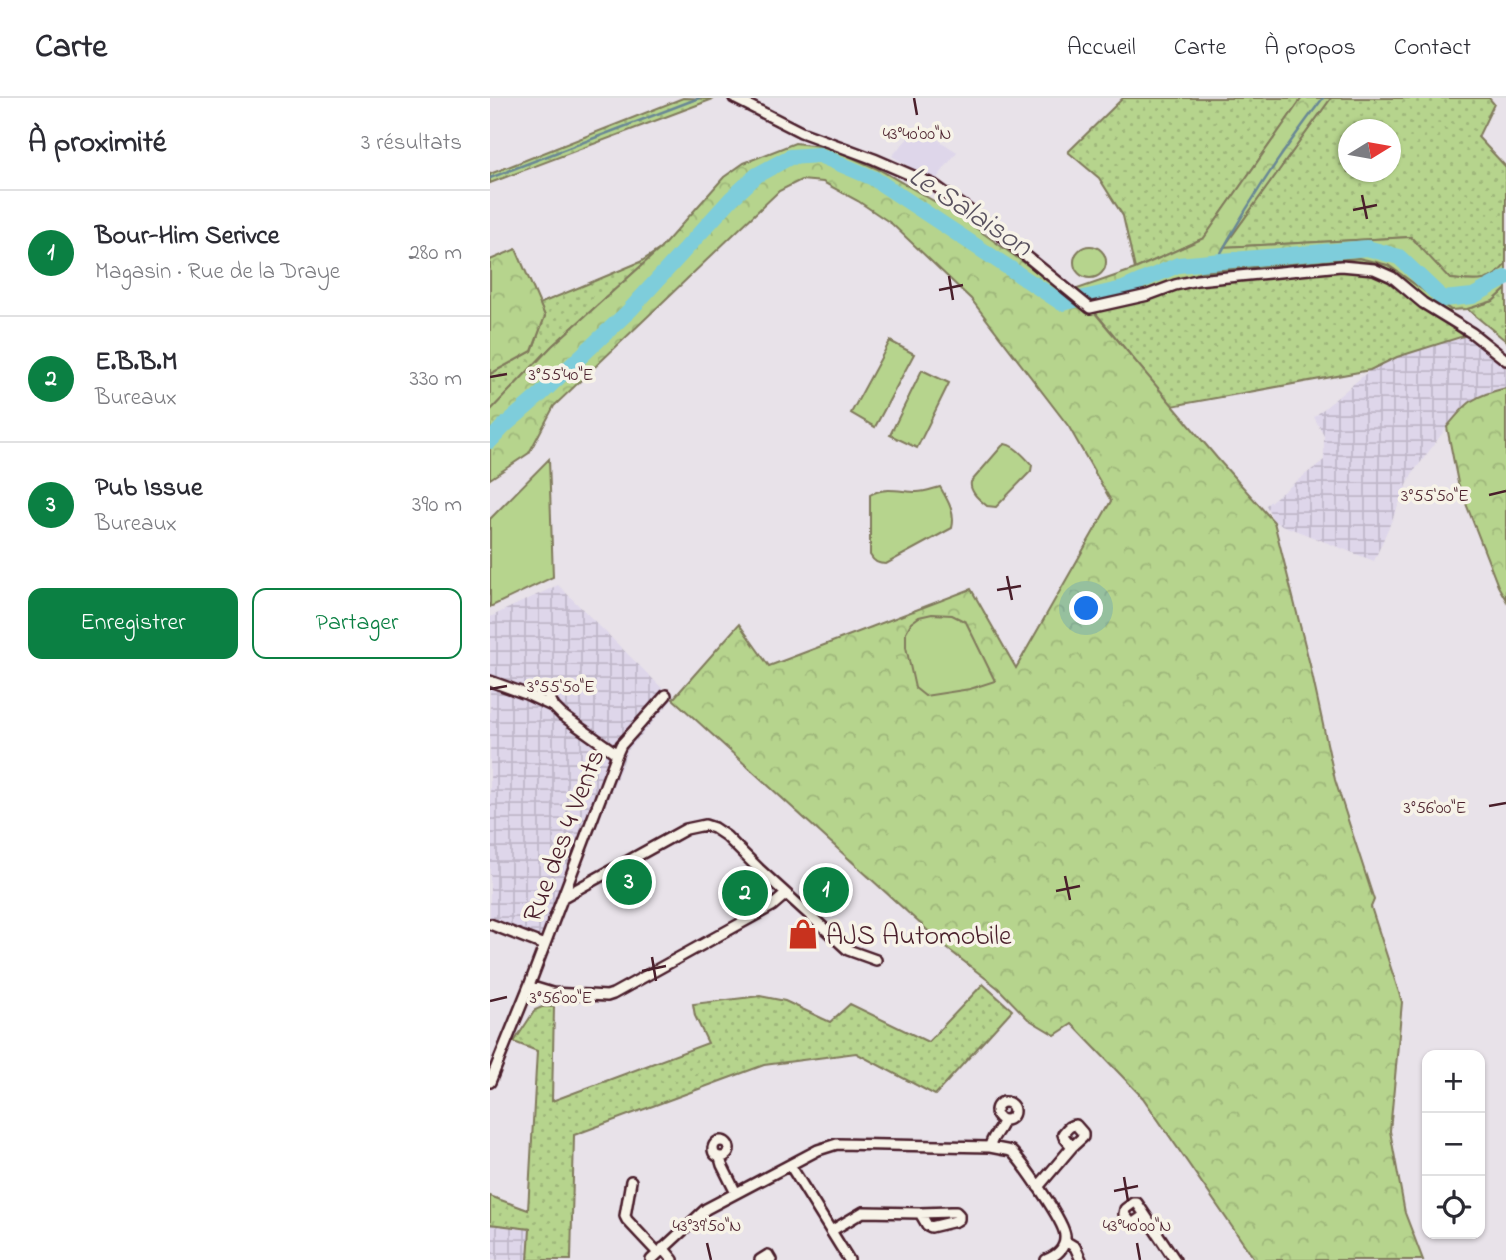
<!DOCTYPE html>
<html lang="fr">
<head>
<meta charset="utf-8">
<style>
  body { margin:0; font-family:"Indie Flower",sans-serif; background:#f7f7f7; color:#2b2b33 }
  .controls { position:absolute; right:21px; bottom:21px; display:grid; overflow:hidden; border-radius:14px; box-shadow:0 2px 5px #0004 }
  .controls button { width:63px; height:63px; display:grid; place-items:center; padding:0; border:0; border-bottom:2px solid #e1e1e2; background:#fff; color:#2b2b33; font:35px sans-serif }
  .compass { position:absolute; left:848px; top:21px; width:63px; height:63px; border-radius:50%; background:#fff; box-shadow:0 2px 5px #0004; rotate:79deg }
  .you { position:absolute; left:597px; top:511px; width:24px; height:24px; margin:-18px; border:5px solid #fff; border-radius:50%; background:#1a73e8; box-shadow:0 0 0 10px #1a73e833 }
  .badge { display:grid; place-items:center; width:46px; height:46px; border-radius:50%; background:#0b8043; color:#fff; font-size:23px; font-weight:700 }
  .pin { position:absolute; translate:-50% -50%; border:4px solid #fff; box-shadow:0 2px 7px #0006 }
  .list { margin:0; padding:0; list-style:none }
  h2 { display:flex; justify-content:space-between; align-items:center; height:91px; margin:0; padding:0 28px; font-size:30px }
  h2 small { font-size:23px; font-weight:400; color:#7c7c81 }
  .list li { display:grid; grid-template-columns:46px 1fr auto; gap:21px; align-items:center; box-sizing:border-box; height:126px; padding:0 28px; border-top:2px solid #e1e1e2 }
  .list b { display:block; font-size:26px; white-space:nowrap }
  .list p { margin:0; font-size:23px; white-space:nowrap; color:#7c7c81 }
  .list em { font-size:23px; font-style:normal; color:#7c7c81 }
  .actions { display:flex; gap:14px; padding:21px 28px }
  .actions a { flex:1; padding:16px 0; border:2px solid #0b8043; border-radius:14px; text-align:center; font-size:24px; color:#0b8043 }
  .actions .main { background:#0b8043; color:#fff }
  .icon { flex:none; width:38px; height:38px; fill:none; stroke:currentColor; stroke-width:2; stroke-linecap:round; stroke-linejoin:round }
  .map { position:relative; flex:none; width:1016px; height:1162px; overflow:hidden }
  header { display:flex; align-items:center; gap:42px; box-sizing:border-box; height:98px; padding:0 35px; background:#fff; border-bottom:2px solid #e1e1e2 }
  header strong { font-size:33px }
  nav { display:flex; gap:38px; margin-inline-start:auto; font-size:24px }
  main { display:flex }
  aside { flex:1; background:#fff }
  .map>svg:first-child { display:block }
  .built { fill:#ded6ea }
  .industrial { fill:url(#industrial-grid) }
  .grass { fill:url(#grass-dots); stroke:#807a5c; stroke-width:2; fill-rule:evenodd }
  .forest { fill:url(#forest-crowns); stroke:#807a5c; stroke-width:2 }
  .garden { fill:#b6d48d; stroke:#807a5c; stroke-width:2 }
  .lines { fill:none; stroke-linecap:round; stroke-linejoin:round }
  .stream { stroke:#698795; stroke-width:2.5 }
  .river { stroke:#7ecddb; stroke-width:16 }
  .street-casing { stroke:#4a1f2b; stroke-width:14 }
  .street { stroke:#f7f3e8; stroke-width:9 }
  .ticks { fill:none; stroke:#4a1f2b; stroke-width:2.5 }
  .labels { text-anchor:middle; stroke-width:7; stroke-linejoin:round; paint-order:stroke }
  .street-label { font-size:28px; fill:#4a1f2b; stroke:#f7f3e8 }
  .poi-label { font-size:28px; fill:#4a1f2b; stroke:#f7f3e8; text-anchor:start }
  .water-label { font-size:30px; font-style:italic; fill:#5a5360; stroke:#f7f3e8 }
  .ticks-label { font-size:18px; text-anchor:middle; fill:#4a1f2b; stroke:#f7f3e8; stroke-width:7; stroke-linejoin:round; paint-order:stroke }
</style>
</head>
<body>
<header>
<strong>Carte</strong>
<nav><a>Accueil</a><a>Carte</a><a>À propos</a><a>Contact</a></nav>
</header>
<main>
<aside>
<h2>À proximité<small>3 résultats</small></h2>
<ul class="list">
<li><span class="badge">1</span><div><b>Bour-Him Serivce</b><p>Magasin · Rue de la Draye</p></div><em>280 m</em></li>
<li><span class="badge">2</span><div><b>E.B.B.M</b><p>Bureaux</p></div><em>330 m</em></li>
<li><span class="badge">3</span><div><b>Pub Issue</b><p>Bureaux</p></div><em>390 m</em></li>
</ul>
<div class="actions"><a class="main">Enregistrer</a><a>Partager</a></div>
</aside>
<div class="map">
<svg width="1016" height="1162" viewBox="0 0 1016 1162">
  <defs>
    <pattern id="industrial-grid" width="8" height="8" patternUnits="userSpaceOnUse" patternTransform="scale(1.75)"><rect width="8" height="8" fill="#ded6ea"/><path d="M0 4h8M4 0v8" fill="none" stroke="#c0b7c9"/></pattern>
    <pattern id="grass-dots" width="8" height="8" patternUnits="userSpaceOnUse" patternTransform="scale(1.75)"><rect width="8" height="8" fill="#b6d48d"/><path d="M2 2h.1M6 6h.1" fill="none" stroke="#9eb67a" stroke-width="1.8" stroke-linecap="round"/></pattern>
    <pattern id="forest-crowns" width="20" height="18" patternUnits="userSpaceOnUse" patternTransform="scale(1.75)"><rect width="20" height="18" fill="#b6d48d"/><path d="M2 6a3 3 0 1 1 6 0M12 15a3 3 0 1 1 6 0" fill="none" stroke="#9eb67a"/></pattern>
  </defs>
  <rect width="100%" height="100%" fill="#e8e2e9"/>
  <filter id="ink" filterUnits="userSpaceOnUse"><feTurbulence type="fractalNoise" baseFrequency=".0143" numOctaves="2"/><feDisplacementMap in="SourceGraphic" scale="14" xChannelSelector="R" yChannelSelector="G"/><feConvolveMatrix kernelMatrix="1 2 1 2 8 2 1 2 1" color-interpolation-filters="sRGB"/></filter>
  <g filter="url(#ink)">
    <!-- built -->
    <path class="built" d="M 428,29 L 467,54 L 444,84 L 402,58 Z"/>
    <!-- industrial -->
    <path class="industrial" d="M 974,238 L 1016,269 L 1016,290 L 999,294 L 977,305 L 957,329 L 922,376 L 884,463 L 784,424 L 776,407 L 834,362 L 834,338 L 824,319 L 880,272 L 907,259 Z
      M 68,487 L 183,601 L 138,652 L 56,854 L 0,832 L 0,519 Z
      M 0,1126 L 40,1131 L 38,1162 L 0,1162 Z"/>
    <!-- grass -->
    <path class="grass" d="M 193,0 L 223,1 L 0,85 L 0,76 Z
      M 633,0 L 812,0 L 714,140 L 645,171 L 633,118 L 609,80 L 578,54 Z
      M 841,0 L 999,0 L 1004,6 L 988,39 L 1016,69 L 1016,166 C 999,188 984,183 959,181 L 920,139 L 733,149 ZM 858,32 L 900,32 L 900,74 L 858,74 Z
      M 170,151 L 62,248 L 0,313 L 0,276 L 42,253 L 55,218 L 49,206 L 150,164 Z
      M 869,160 L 898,167 L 961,212 L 952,222 L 974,238 L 907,259 L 880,272 L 682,308 L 599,207 L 651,195 L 714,173 Z
      M 1016,191 L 1016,243 L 977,211 L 1003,203 Z
      M 493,886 L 522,912 L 445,997 L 366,955 L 274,967 L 84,1037 L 81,1162 L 38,1162 L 40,1131 L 0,1126 L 0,1098 L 38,1112 L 47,953 L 24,944 L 45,912 L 52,909 L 64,909 L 62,1003 L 218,945 L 205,918 L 203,906 L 270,898 L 295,903 L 340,924 L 360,906 L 438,944 Z"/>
    <!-- forest -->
    <path class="forest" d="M 812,0 L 841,0 L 734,149 L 921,139 L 960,181 C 984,183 999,188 1016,166 L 1016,191 L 1003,203 L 977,211 L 961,212 L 898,167 L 869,160 L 714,173 L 651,195 L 599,208 L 727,360 L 784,424 L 820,567 L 845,682 L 884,802 L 881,809 L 912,904 L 900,1033 L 915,1115 L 933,1162 L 765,1162 L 653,1000 L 582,926 L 565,937 L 538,921 L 508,890 L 458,851 L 183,601 L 249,526 L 279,568 L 481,491 L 526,570 L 621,403 L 579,329 L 481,201 L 402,126 L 368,103 L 333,84 L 311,82 L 289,93 L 64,308 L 39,355 L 0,381 L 0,313 L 62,248 L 170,151 L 234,79 L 254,65 L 305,45 L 338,49 L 390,72 L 468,117 L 576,195 L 645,171 L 714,140 Z
      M 26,151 L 55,218 L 42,253 L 0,276 L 0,162 Z
      M 1016,290 L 1016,502 L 1008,488 L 968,385 L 957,329 C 978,303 983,298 1016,290 Z"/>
    <!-- garden -->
    <path class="garden" d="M584 164a16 16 0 1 1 32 0a16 16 0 1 1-32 0Z
      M 400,243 L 424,256 L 385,329 L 361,315 Z
      M 432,272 L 459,285 L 427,350 L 400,337 Z
      M 515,346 C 525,347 536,360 542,367 L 541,373 L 506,409 L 497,408 C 490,402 479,394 481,384 L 512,348 Z
      M 59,361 L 63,479 L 0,509 L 0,421 Z
      M 450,389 C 457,401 466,415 462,430 L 396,466 C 388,466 384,464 380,457 L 380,397 C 394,388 411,394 427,394 C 434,394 442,391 450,389 Z
      M 442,516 L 462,517 L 476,524 L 505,583 L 480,591 L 435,598 L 425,590 L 416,549 L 416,534 L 421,525 L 429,519 Z"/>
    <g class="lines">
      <!-- stream -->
      <path class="stream" d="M 0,80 L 209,0
        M 726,164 C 757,106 793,52 833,0"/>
      <!-- river -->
      <path class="river" d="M 0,343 L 14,328 L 51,296 L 140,212 L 241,101 L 267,77 L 300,59 L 329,57 L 383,80 L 572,205 L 633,191 L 688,167 L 877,150 L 909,159 L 953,201 L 983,198 L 1016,180"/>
      <!-- street casing -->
      <g class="street-casing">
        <path id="street" d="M 244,0 L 311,34 L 384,61 L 444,87 L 491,121 L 600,210 L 658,197 L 685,187 L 707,182 L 851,168 L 884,171 L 902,179 L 933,205 L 982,235 L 1016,262
          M 0,583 L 36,596 L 64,609
          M 56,592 L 64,609 L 72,617 L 127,656
          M 73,799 L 196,731 L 215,727 L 224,730 L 236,738 L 269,771 L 358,852 L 386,862
          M 0,826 L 54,847
          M 39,888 L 62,895 L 117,898 L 123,896 L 282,808 L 296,796
          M 0,984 L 39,888 L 127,656 L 131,647 L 176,597
          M506 1013a9 9 0 1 1 18 0a9 9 0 1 1-18 0Z
          M223 1051a8 8 0 1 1 16 0a8 8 0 1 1-16 0Z
          M 500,1049 C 501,1038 511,1033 513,1022
          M 230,1060 L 232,1067 L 246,1095
          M 300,1067 L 359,1162
          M 141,1083 L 135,1118 L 137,1122 L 168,1155
          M 548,1089 L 582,1049 L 593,1039 L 593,1035 L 586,1027 C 579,1027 577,1031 573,1036 L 574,1039 L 582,1049
          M 655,1117 L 642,1126 L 634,1116 L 635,1111 L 643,1105 L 647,1105 L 685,1162
          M 341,1133 L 373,1114 L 430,1115 L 461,1114 L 466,1114 L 469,1117 L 469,1121 L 466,1123 L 441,1129 L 437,1127 L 430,1115
          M 575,1143 L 585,1149 L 591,1162
          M 173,1150 L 183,1162
          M 161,1162 L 216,1111 L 328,1052 L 347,1046 L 500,1049 L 521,1053 C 532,1063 575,1125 575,1138 C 576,1150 566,1158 556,1162
          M 270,1162 L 278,1157 L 281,1162"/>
      </g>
      <!-- street -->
      <use href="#street" class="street"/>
    </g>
  </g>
  <!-- ticks -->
  <path class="ticks" d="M 424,0 L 427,17M 872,97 L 877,121M 863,112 L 887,107M 459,178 L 463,202M 449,192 L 473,187M 0,279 L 17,276M 999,397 L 1016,393M 517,478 L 522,502M 507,492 L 531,488M 0,591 L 17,588M 999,708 L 1016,705M 575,778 L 580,802M 566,793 L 590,788M 162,859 L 166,883M 152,873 L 176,868M 0,903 L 17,899M 634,1079 L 638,1103M 624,1093 L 648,1088M 217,1145 L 221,1162M 647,1145 L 650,1162"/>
  <!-- icons -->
  <defs>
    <g id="shop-bare" transform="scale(2.415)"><path d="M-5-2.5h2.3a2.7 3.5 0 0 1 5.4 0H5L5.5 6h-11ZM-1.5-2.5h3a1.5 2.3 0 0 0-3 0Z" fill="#c8321e" stroke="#f7f3e8" stroke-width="2.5" paint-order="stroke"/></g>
  </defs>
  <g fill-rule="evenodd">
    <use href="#shop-bare" x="313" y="836"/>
  </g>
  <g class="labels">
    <!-- street labels -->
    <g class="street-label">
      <text transform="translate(72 737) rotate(-69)" y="10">Rue des 4 Vents</text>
    </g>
    <!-- poi labels -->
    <g class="poi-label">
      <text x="336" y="846">AJS Automobile</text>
    </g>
    <!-- water labels -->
    <g class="water-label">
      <text transform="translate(481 112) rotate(33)" y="10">Le Salaison</text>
    </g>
  </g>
  <g class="ticks-label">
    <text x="427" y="41">43°40'00"N</text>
    <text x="71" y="282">3°55'40"E</text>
    <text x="945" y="403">3°55'50"E</text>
    <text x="71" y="594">3°55'50"E</text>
    <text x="945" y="715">3°56'00"E</text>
    <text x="71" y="905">3°56'00"E</text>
    <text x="217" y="1133">43°39'50"N</text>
    <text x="647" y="1133">43°40'00"N</text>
  </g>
</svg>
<div class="controls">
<button>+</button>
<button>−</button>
<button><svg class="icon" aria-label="locate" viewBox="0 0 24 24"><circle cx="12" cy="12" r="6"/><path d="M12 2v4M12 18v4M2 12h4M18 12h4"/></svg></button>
</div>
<svg class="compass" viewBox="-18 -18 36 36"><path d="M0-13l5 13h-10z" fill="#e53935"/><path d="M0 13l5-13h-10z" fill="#7c7c81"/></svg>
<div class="you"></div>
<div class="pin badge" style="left:336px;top:792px">1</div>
<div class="pin badge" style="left:255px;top:795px">2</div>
<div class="pin badge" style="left:139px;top:784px">3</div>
</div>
</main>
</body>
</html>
